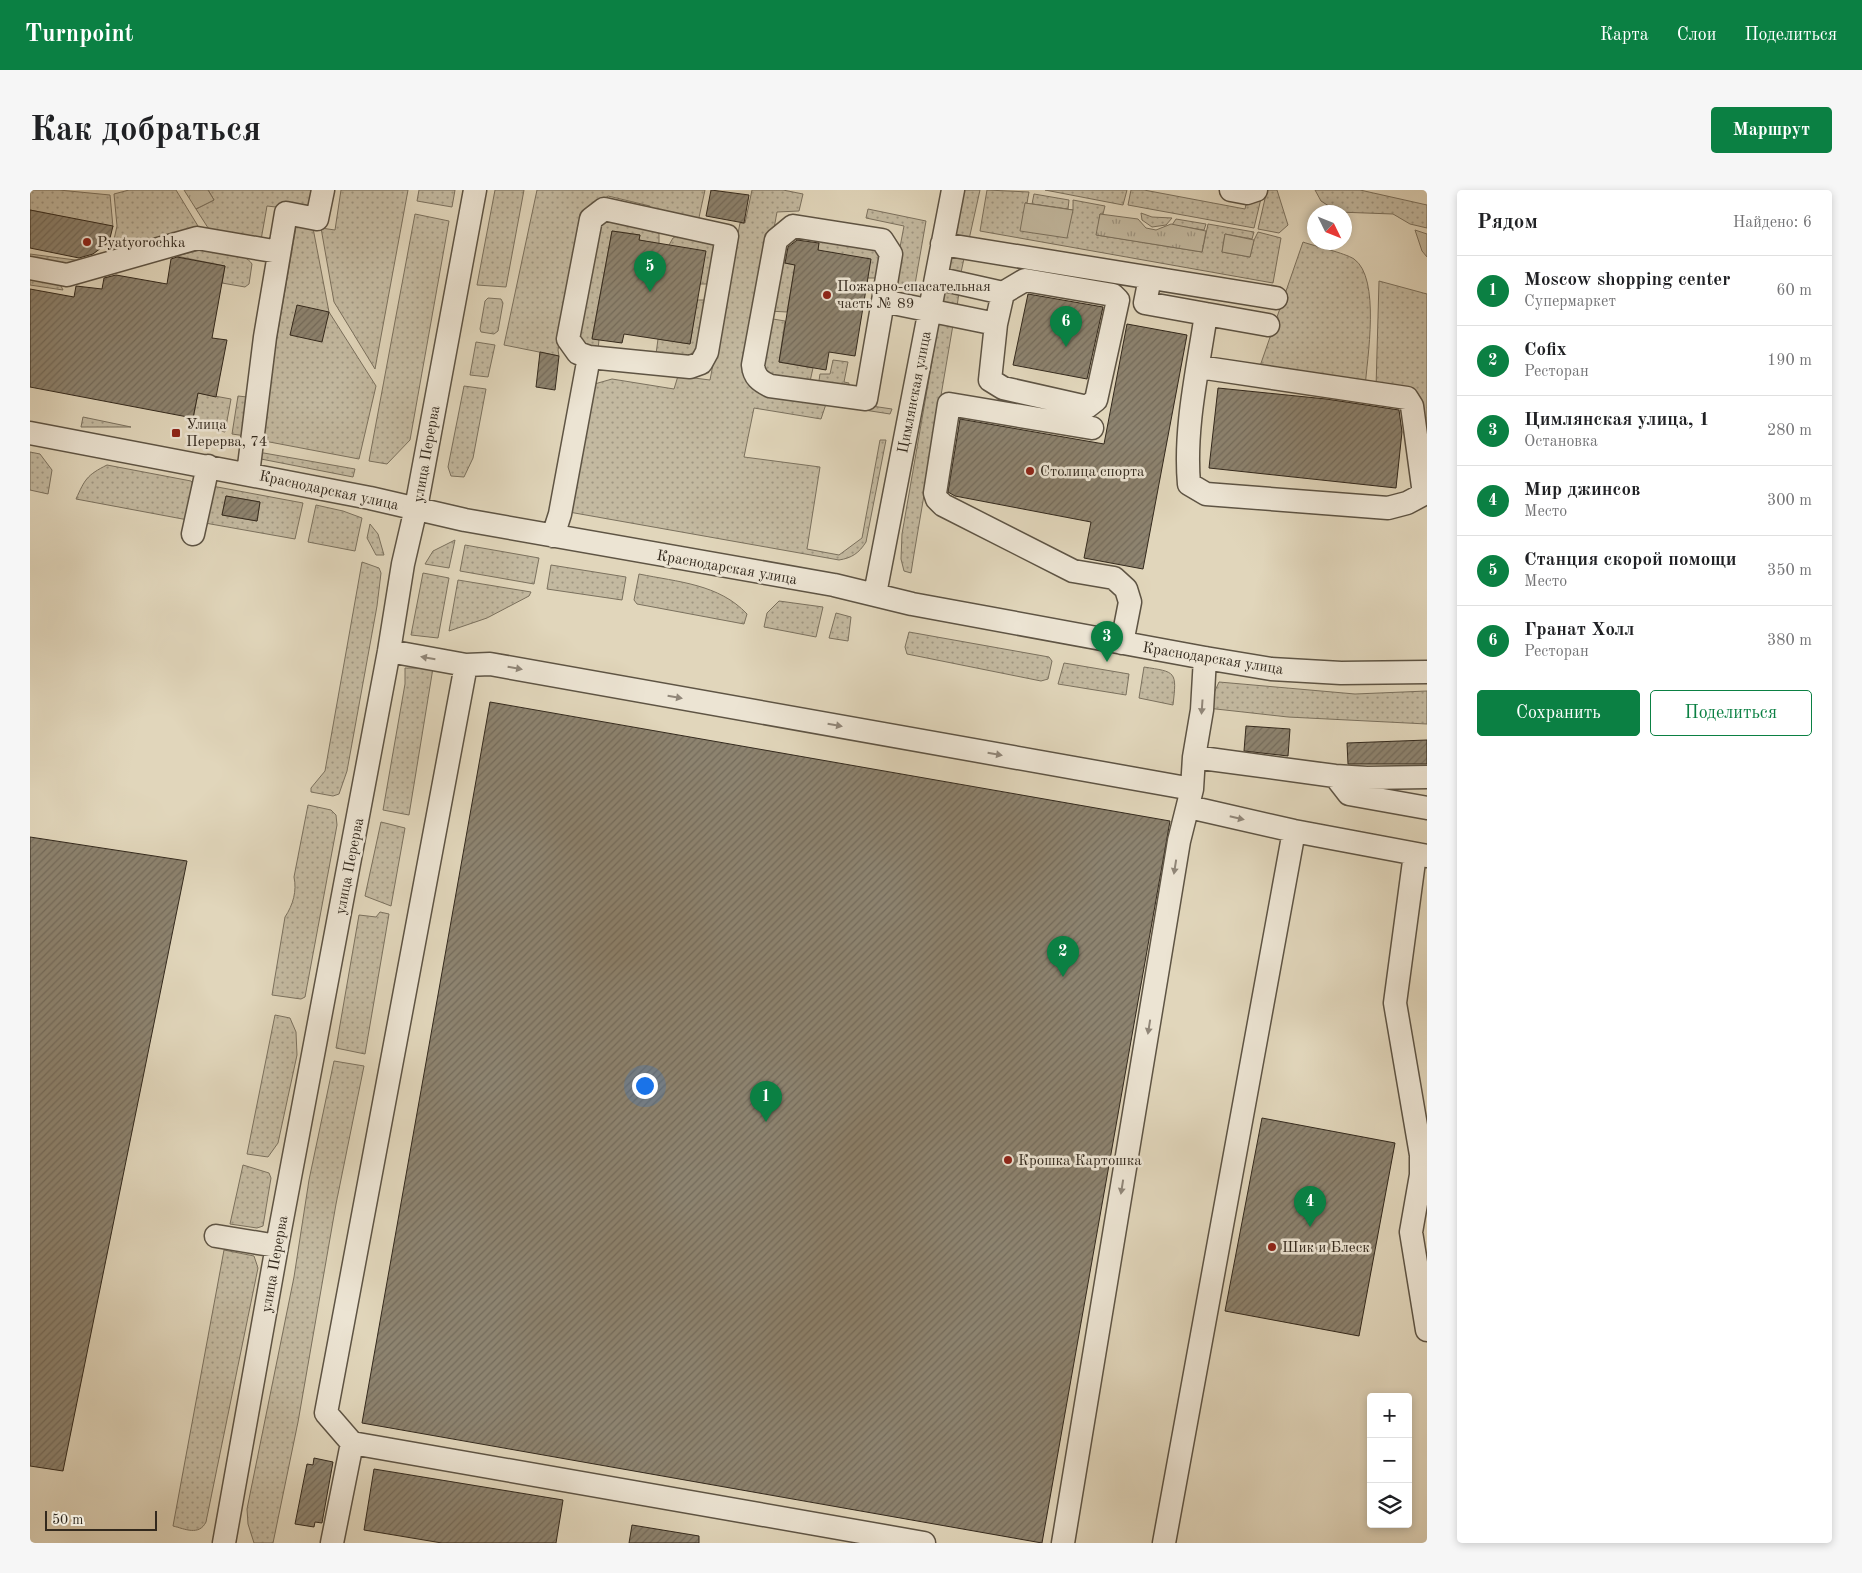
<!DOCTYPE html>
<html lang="ru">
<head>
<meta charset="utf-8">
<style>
  body { margin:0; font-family:"Old Standard TT",serif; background:#f6f6f6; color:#202124 }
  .controls { position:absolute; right:15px; bottom:15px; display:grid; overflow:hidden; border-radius:5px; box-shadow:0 2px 8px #0003 }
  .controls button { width:45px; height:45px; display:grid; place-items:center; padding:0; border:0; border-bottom:1px solid #e0e0e0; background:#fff; color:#202124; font:25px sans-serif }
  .compass { position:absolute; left:1277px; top:15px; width:45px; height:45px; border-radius:50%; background:#fff; box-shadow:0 2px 8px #0003; rotate:133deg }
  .scale { position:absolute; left:15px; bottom:12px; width:112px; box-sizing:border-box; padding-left:5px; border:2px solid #33291d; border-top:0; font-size:14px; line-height:18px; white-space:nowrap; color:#33291d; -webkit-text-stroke:4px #ece4d3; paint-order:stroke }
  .you { position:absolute; left:614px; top:895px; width:18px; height:18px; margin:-12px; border:4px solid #fff; border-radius:50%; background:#1a73e8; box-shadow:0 0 0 8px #1a73e833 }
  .badge { display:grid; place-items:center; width:32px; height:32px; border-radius:50%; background:#0b8043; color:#fff; font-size:16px; font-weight:700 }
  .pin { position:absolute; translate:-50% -41px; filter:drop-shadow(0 1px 2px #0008) }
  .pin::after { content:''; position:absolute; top:26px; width:18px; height:15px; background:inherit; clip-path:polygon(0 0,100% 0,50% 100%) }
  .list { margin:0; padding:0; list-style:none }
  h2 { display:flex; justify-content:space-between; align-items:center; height:65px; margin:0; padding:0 20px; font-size:21px }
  h2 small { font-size:16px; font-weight:400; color:#757577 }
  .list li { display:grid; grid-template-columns:32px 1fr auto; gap:15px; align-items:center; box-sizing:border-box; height:70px; padding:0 20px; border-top:1px solid #e0e0e0 }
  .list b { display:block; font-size:19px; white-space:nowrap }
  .list p { margin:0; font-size:16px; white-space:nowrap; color:#757577 }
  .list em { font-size:16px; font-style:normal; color:#757577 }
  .actions { display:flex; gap:10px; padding:15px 20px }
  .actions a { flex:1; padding:11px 0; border:1px solid #0b8043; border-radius:5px; text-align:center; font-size:18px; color:#0b8043 }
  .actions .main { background:#0b8043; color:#fff }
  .icon { flex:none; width:28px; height:28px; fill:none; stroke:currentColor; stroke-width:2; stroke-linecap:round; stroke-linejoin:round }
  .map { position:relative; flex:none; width:1397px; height:1353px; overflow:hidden; border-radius:5px }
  header { display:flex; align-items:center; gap:30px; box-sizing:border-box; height:70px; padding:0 25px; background:#0b8043; color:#fff }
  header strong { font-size:24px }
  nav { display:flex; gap:28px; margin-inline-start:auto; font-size:18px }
  .intro { display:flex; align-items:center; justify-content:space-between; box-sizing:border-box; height:120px; padding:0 30px }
  h1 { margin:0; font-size:35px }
  .button { padding:12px 22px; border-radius:5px; background:#0b8043; color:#fff; font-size:18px; font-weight:700 }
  main { display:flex; gap:30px; padding:0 30px }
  aside { flex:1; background:#fff; border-radius:5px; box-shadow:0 2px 8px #0003 }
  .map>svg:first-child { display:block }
  .grass { fill:url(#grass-dots); stroke:#7b715e; fill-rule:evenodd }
  .park { fill:url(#park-tufts); stroke:#7b715e }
  .pitch { fill:#c3b9a0; stroke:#7b715e }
  .building { fill:url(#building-hatch); stroke:#33291d }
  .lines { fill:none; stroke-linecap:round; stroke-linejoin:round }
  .minor-casing { stroke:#5e5444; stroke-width:25 }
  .minor { stroke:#ece4d3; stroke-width:22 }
  .oneway { fill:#908678 }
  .poi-dot { fill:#8f2418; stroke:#ece4d3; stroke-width:2 }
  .labels { text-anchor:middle; stroke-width:5; stroke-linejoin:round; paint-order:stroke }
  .poi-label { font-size:15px; fill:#33291d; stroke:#ece4d3; text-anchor:start }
  .street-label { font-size:15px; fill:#33291d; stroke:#ece4d3 }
</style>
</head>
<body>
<header>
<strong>Turnpoint</strong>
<nav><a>Карта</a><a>Слои</a><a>Поделиться</a></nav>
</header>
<div class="intro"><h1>Как добраться</h1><a class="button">Маршрут</a></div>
<main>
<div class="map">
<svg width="1397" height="1353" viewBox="0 0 1397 1353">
  <defs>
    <pattern id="grass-dots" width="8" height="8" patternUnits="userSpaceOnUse" patternTransform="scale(1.25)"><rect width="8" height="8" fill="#c3b9a0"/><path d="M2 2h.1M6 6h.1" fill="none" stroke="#9f9682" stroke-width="1.8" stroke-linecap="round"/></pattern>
    <pattern id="park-tufts" width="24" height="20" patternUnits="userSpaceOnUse" patternTransform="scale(1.25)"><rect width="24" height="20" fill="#c3b9a0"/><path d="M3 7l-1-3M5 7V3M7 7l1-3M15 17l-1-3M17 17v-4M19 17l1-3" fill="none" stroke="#9f9682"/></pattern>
    <pattern id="building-hatch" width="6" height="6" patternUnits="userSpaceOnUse" patternTransform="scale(1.25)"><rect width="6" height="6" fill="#8d836f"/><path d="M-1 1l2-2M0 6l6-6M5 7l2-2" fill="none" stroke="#746b5b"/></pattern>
  </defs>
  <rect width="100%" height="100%" fill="#e1d6bb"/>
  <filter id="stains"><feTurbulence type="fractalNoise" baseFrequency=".004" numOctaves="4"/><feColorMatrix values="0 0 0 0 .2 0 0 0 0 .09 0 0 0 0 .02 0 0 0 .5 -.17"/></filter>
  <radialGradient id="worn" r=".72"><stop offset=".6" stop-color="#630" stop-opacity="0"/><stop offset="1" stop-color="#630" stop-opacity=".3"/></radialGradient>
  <!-- grass -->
  <path class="grass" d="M 0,0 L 29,0 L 80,5 L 83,37 L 0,20 Z
    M 99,0 L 146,0 L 171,41 L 84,64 L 83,54 L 87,36 L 84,4 Z
    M 178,0 L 286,0 L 281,21 L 237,16 L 231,50 L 180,41 L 166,19 L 184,10 Z
    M 311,0 L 378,0 L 345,179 L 304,112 L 291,38 L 305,40 Z
    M 389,0 L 425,0 L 422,17 L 387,11 Z
    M 465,0 L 494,0 L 476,97 L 447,95 Z
    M 507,0 L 675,0 L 668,32 L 619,24 L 620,16 L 578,6 L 556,24 L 528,160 L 529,166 L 474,155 Z
    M 722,0 L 753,0 L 773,4 L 769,21 L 747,22 L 717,186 L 774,206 L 862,219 L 860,224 L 796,214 L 791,229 L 724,218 L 714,267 L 790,277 L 777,359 L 809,365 L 832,348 L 850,250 L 856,250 L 836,352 C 829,363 822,368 809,370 L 539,322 L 561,195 L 582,189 L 644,199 L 648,186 L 680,190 L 710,33 L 715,33 Z
    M 934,0 L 950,0 L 938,54 L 923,51 Z
    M 957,0 L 999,2 L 997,13 L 995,13 L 1043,20 L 1043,10 L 1075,16 L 1073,24 L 1070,24 L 1067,45 L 1172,62 L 1178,34 L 1224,42 L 1222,49 L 1195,44 L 1192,62 L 1220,67 L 1224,50 L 1228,42 L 1251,48 L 1243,93 L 950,41 Z
    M 1015,0 L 1097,0 L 1093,15 Z
    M 1101,0 L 1114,0 L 1215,19 L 1218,6 L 1233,0 L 1224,38 L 1098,15 Z
    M 1237,0 L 1247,0 L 1258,35 L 1249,43 L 1228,39 Z
    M 1285,0 L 1330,0 L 1397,15 L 1397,38 L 1380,34 L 1363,24 L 1308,22 L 1291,11 Z
    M 1004,4 L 1039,10 L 1038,19 L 1002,14 Z
    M 838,19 L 896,31 L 884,100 L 867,95 L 864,89 L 874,36 L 836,28 Z
    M 1111,23 L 1122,27 L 1142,28 L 1136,35 L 1122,37 L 1112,30 Z
    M 385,24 L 419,31 L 380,250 L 357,274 L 339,271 Z
    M 1146,29 L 1176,34 L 1174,40 L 1142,35 Z
    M 580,30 L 622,38 L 629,44 L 629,54 L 609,50 L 610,45 L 582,41 L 562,148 L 569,150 L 568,159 C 555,157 551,152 547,139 L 565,41 L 572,33 Z
    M 266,37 L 283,38 L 299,122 L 346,196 L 329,269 L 229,250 Z
    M 651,44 L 680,50 L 689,66 L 682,94 L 670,94 L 639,55 L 643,48 Z
    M 758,48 L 754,73 L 765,75 L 757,122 L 738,121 Z
    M 789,50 L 845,58 L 852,64 L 850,88 L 837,88 L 788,60 Z
    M 1273,52 C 1284,56 1315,63 1324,69 C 1351,88 1337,169 1335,198 L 1229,179 Z
    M 171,60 C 186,62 214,61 222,74 L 219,94 L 215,97 L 192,93 L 195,76 L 146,66 Z
    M 920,61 L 935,64 L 930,87 L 915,83 Z
    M 0,64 L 53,71 L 36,75 L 0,69 Z
    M 0,85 L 30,94 L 33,100 L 0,95 Z
    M 1349,91 L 1397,104 L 1397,292 L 1387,219 L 1346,198 Z
    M 916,94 L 930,96 L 926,123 L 912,121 Z
    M 458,108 L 471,109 L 473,113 L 468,141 L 464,144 L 451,142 L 450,139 L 455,111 Z
    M 667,110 L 674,110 L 678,120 L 668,165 L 660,170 L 626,164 L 628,149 L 660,154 Z
    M 737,128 L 755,131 L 749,172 L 783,178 L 779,196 L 733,185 Z
    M 924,129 L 884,364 L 881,383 L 874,381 L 871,369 L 872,344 L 909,131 Z
    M 446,152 L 465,155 L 458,187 L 440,185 Z
    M 803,170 L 818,172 L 814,192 L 819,193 L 817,202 L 788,197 L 790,184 L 800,184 Z
    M 434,196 L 456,199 L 443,268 L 434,287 L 421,286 L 418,277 Z
    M 168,203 L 201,209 L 195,242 L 162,235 Z
    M 208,206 L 217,207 L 216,246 L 202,244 Z
    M 53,227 L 101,237 L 51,237 Z
    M 0,262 L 10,264 L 22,280 L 18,304 L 0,300 Z
    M 228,262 L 325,279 L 323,287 L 231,269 Z
    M 77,275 L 161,291 L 166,297 L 158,330 L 46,309 C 55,289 57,285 77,275 Z
    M 182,296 L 273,313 L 265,349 L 175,333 ZM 196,306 L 230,312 L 227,331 L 192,325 Z
    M 286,315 L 313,321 L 332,328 L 325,361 L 278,352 Z
    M 340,334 L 348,344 L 354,365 L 346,365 L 337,348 Z
    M 425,350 L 419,378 L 395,374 L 403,361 Z
    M 435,355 L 509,368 L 504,394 L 430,381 Z
    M 332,372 L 349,378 L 351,383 L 347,416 L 317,581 L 309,604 L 303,606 L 281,602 L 281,598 L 295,581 Z
    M 521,375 L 596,387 L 592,410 L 517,399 Z
    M 393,383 L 419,388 L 408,448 L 381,445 Z
    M 609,384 C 648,392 689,394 717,424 L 714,434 L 607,414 L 604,410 Z
    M 428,390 L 501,402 L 499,406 L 457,428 L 419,441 Z
    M 749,411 L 793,417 L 786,447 L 734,437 L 737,423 Z
    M 806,423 L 821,427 L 818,451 L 799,448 Z
    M 879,442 L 1019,467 L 1022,471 L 1018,489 L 1011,491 L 877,464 L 875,457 Z
    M 1034,473 L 1099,484 L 1096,505 L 1028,494 Z
    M 1114,477 C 1146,482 1147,481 1143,515 L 1109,508 Z
    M 375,478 L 403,478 L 379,625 L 353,620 L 375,494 Z
    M 1189,492 L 1325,504 L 1397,501 L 1397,534 L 1258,527 L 1177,518 Z
    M 278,615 L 301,620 L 306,625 L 307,635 L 275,807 L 271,809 L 242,805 L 255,727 C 263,715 267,701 264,687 Z
    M 351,632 L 375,638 L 361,716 L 335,706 Z
    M 350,722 L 359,724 L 335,864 L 306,858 L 329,725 L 346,727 Z
    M 245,825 L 260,828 L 266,842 L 267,865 L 248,953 L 238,967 L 217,964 Z
    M 304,871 L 334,876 L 306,1014 L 268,1232 L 243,1353 L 224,1353 L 218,1334 L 217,1319 L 264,1087 L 279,990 Z
    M 213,975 L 239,983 L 241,988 L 233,1036 L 227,1038 L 200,1034 Z
    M 194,1060 L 224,1066 L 228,1078 L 176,1332 C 169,1346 155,1339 143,1336 Z"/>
  <!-- park -->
  <path class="park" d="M 154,0 L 178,0 L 184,10 L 166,19 Z
    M 1070,24 L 1108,29 L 1116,38 L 1126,40 L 1141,34 L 1176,41 L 1172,62 L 1066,45 Z
    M 1385,40 L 1397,44 L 1397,67 L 1392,61 Z"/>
  <!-- pitch -->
  <path class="pitch" d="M 995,13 L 1043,20 L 1037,48 L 990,41 Z
    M 1195,44 L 1224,50 L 1220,67 L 1192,62 Z"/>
  <!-- building -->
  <path class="building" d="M 681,0 L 719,5 L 714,33 L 676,26 Z
    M 0,20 L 83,36 L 79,52 L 63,64 L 49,68 L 0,58 Z
    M 582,41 L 610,45 L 609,50 L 676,61 L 660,154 L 594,144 L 592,153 L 562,149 Z
    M 767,50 L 789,53 L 788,60 L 841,69 L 825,166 L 799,162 L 796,180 L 749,172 L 765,75 L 755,73 L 758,57 Z
    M 147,67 L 195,76 L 182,148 L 197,150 L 186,207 L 168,203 L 163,228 L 0,197 L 0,99 L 44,107 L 46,96 L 72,99 L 74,88 L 86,85 L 137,94 L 141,69 Z
    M 998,104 L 1073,117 L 1057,189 L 983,175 Z
    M 267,115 L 299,122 L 292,152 L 260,145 Z
    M 1097,134 L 1157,145 L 1113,379 L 1054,368 L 1061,332 L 925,306 L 918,302 L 930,229 L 1074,254 Z
    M 510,162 L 529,166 L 525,200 L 506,197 Z
    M 1188,198 L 1296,209 L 1369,220 L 1372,242 L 1366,298 L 1179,278 Z
    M 196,306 L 230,312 L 227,331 L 192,325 Z
    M 460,512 L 1140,631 L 1012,1353 L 332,1233 Z
    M 1216,536 L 1260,539 L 1258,566 L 1214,561 Z
    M 1397,550 L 1397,574 L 1318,574 L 1317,553 Z
    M 0,647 L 157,671 L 33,1281 L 0,1276 Z
    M 1232,928 L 1365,953 L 1329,1146 L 1195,1121 Z
    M 284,1268 L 303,1272 L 292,1333 L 285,1332 L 284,1337 L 265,1334 L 277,1274 L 283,1275 Z
    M 344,1279 L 533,1310 L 526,1353 L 412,1353 L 334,1340 Z
    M 602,1335 L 669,1346 L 669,1353 L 599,1353 Z"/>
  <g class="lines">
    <!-- minor casing -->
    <g class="minor-casing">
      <path id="minor" d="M 1201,0 L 1217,3 L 1226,0
        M 912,54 L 1246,108
        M 0,78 L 37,85 L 167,48 L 249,62
        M 906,88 L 973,103 L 995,90 L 1083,105 L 1088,110 L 1066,210 L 1057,217 L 973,198 L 960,190 L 966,134 L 973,103
        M 1120,88 L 1115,113 L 1176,124 C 1168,179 1154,238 1159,294 L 1176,304 L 1358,318 L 1377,313 L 1394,304 L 1382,216 L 1377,208 L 1169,177
        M 853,111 L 836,209 L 740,196 C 730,191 724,187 723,175 L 746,50 L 763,36 L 852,50 L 861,64 L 853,111 L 966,134
        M 1176,124 L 1238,135
        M 1062,238 L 919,214 L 905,303 L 907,309 L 913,315 L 1043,381 L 1084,388 L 1096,399 L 1100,412 L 1092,453
        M 0,243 L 340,308 L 435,330 L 804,395 L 882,414 L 1175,468 L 1241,479 L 1311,483 L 1397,482
        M 218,284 L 235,147 L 256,23 L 287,29 L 293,0
        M 163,344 L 178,276
        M 523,346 L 530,324 L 559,167 L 660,177 L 671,173 L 677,162 L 697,46 L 574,19 L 561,29 L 538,149 L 548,163 L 559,167
        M 845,404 L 923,0
        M 359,461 L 436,475 L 460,474 L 1162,599
        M 1164,567 L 1305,586 L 1337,588 L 1397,587
        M 1305,586 L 1319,604 L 1397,618
        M 1159,617 L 1264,641 L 1397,666
        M 1385,664 L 1365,813 L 1391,965 L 1391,985 L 1381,1042 L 1397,1140
        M 186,1046 L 247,1056
        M 322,1253 L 296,1223 L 436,475
        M 194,1353 L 247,1056 L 359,461 L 373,374 L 386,318 L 445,0
        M 302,1353 L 322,1253 L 894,1353
        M 1033,1353 L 1149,651 L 1162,599 L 1164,567 L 1172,520 L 1175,468
        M 1134,1353 L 1264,641"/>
    </g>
    <!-- minor -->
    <use href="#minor" class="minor"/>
  </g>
  <!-- one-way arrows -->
  <defs><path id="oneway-solid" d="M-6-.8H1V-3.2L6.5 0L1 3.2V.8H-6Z" transform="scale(1.25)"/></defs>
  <g class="oneway">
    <use href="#oneway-solid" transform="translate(398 468) rotate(-170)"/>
    <use href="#oneway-solid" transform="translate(485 478) rotate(10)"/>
    <use href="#oneway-solid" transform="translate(645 507) rotate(10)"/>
    <use href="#oneway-solid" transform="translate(1172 517) rotate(94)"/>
    <use href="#oneway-solid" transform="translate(805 535) rotate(10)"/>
    <use href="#oneway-solid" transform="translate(965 564) rotate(10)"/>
    <use href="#oneway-solid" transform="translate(1207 628) rotate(13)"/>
    <use href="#oneway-solid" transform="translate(1145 677) rotate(99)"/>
    <use href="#oneway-solid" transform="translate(1119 837) rotate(99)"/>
    <use href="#oneway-solid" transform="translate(1092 997) rotate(99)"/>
  </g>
  <!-- markers -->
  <g class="poi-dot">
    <circle cx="57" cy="52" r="5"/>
    <circle cx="797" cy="105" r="5"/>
    <rect x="141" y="238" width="10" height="10" rx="2.5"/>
    <circle cx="1000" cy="281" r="5"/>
    <circle cx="978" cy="970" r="5"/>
    <circle cx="1242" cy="1057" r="5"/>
  </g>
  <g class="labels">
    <!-- poi labels -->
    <g class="poi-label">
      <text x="67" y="57">Pyatyorochka</text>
      <text x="807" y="101">Пожарно-спасательная<tspan x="807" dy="17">часть № 89</tspan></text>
      <text x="156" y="239">Улица<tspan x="156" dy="17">Перерва, 74</tspan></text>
      <text x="1010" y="286">Столица спорта</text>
      <text x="988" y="975">Крошка Картошка</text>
      <text x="1252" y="1062">Шик и Блеск</text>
    </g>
    <!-- street labels -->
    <g class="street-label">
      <text transform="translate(884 202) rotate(-79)" y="5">Цимлянская улица</text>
      <text transform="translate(396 264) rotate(-80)" y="5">улица Перерва</text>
      <text transform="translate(299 300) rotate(12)" y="5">Краснодарская улица</text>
      <text transform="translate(697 377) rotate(10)" y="5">Краснодарская улица</text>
      <text transform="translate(1183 468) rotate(9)" y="5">Краснодарская улица</text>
      <text transform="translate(319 676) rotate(-79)" y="5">улица Перерва</text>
      <text transform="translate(244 1074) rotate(-80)" y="5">улица Перерва</text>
    </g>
  </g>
  <rect width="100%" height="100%" filter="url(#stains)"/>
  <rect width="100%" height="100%" fill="url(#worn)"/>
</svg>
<div class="controls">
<button>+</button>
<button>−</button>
<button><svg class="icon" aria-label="layers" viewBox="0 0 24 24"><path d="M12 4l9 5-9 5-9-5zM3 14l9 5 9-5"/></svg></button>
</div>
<svg class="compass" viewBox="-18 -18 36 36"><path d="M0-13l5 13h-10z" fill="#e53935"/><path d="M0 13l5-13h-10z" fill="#757577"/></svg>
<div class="scale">50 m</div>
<div class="you"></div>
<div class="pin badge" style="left:736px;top:932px">1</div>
<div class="pin badge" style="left:1033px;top:787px">2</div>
<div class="pin badge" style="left:1077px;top:472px">3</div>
<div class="pin badge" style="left:1280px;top:1037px">4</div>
<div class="pin badge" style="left:620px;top:102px">5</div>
<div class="pin badge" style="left:1036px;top:157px">6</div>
</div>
<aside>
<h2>Рядом<small>Найдено: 6</small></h2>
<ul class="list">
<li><span class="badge">1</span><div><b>Moscow shopping center</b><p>Супермаркет</p></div><em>60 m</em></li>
<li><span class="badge">2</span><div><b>Cofix</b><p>Ресторан</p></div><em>190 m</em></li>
<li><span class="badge">3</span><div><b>Цимлянская улица, 1</b><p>Остановка</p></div><em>280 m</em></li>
<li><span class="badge">4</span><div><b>Мир джинсов</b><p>Место</p></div><em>300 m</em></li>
<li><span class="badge">5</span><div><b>Станция скорой помощи</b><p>Место</p></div><em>350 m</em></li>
<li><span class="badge">6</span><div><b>Гранат Холл</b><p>Ресторан</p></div><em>380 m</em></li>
</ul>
<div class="actions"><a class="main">Сохранить</a><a>Поделиться</a></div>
</aside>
</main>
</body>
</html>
